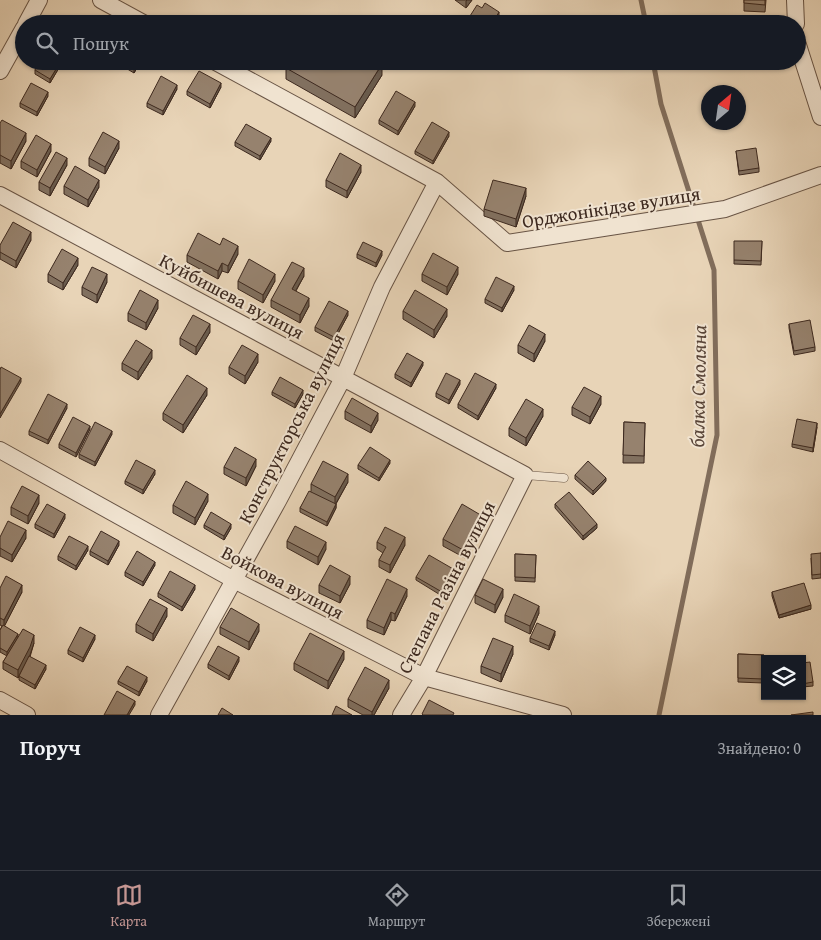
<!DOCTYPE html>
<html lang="uk">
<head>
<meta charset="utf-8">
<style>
  body { margin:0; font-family:"Gentium Book Plus",serif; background:#242831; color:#f1f3f6 }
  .controls { position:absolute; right:15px; bottom:15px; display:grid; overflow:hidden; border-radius:0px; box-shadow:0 1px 4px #0004 }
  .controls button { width:45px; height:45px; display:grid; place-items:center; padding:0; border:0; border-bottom:1px solid #363941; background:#171b24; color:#f1f3f6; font:25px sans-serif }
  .compass { position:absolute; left:701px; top:85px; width:45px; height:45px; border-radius:50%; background:#171b24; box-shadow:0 1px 4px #0004; rotate:29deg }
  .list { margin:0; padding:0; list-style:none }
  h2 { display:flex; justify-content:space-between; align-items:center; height:65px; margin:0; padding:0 20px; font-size:21px }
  h2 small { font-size:16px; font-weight:400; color:#9ea1a6 }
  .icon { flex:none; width:28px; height:28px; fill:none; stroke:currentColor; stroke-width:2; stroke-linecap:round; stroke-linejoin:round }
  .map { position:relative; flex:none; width:821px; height:715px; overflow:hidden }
  .search { position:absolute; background:#171b24; box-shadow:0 1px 4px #0004; left:15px; right:15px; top:15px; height:55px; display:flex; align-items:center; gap:12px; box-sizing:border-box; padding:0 18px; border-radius:28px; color:#9ea1a6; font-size:19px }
  .sheet { height:155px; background:#171b24 }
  nav { display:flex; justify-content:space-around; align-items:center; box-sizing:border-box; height:70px; border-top:1px solid #363941; background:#171b24; font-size:14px; color:#9ea1a6 }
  nav a { display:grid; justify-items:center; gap:2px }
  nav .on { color:#c59692 }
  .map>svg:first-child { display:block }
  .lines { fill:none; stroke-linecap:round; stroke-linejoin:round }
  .stream { stroke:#816d5b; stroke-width:5 }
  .lane-casing { stroke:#685445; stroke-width:9 }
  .street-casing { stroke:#685445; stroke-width:18 }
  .lane { stroke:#f0e3d0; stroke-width:8 }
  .street { stroke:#f0e3d0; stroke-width:16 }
  .wall { fill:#81705f; stroke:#3d291f }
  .shaded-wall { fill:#695b4d; stroke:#3d291f }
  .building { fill:#96826e; stroke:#3d291f }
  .labels { text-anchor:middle; stroke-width:4; stroke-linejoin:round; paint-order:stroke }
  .street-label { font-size:19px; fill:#3d291f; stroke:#f0e3d0 }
  .water-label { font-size:20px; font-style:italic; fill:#594538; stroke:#f0e3d0 }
</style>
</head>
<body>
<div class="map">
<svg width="821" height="715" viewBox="0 0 821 715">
  <rect width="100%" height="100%" fill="#e8d4b7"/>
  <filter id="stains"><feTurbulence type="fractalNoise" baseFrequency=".004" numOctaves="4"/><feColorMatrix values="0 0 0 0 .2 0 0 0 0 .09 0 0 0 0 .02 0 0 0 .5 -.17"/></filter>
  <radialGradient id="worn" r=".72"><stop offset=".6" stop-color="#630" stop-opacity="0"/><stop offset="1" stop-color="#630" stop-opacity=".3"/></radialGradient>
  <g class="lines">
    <!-- stream -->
    <path class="stream" d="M 641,0 L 646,24
      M 653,61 L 661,104 L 714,270 L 717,435 L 659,715"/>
    <!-- lane casing -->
    <g class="lane-casing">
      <path id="lane" d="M 525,475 L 564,478"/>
    </g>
    <!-- street casing -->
    <g class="street-casing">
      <path id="street" d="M 101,0 L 145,24
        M 795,0 L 796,24
        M 26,24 L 39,0
        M 797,42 L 821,117
        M 214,61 L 437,182 L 507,243 L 725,209 L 821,175
        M 0,71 L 24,28
        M 0,195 L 525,475 L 424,677 L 401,715
        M 0,450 L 234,580 L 424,677 L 563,715
        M 0,700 L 27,715
        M 159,715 L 278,501 L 343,378 L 382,287 L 437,182"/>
    </g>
    <!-- lane -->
    <use href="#lane" class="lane"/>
    <!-- street -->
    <use href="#street" class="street"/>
  </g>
  <!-- wall -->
  <path class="wall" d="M 455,0 L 472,0 L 466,8 Z
    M 744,0 L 766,0 L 765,12 L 744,11 Z
    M 470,16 L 499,19 L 496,24 L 470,24 Z
    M 40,61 L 63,61 L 50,83 L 35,74 L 35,70 Z
    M 114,61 L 141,61 L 134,73 Z
    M 286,68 L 382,75 L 355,118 L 286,79 Z
    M 221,87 L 210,108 L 187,95 L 187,91 Z
    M 177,89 L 163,115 L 147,107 L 147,103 Z
    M 48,96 L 37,116 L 20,107 L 20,103 Z
    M 415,106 L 398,135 L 379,124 L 379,120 Z
    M 0,123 L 26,141 L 11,169 L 0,163 Z
    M 449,136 L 433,164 L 415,154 L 415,151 Z
    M 271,141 L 260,160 L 235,146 L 235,142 Z
    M 119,148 L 105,174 L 89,166 L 89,158 Z
    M 51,151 L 37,177 L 21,168 L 21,161 Z
    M 736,151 L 759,168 L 759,172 L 739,175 Z
    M 67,165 L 50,196 L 39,190 L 39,182 Z
    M 361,172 L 347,198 L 326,187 L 326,180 Z
    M 64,186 L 99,187 L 88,207 L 64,194 Z
    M 526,196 L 516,227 L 484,216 L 484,209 Z
    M 31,240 L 16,268 L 0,259 L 0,245 Z
    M 762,241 L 761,265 L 734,264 L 734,260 Z
    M 220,245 L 238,254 L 228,273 L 222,271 L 218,279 L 187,262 L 187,255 Z
    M 357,254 L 382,255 L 376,267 L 357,258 Z
    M 78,265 L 63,290 L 48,282 L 48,274 Z
    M 422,274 L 458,274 L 447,295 L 422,281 Z
    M 304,276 L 296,291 L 309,306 L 300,323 L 271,307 L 271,300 Z
    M 238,281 L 275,281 L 263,303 L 238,289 Z
    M 107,282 L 97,303 L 82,295 L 82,287 Z
    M 514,290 L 502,312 L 485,303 L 485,299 Z
    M 158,308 L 146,330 L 128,321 L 128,313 Z
    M 403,311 L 447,316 L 434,338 L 403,319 Z
    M 348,315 L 334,341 L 315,331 L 315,327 Z
    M 789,324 L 815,347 L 815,351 L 794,355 L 789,328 Z
    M 210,332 L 196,355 L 180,345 L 180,338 Z
    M 545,341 L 534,362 L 518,353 L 518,345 Z
    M 152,358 L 138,380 L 122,370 L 122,363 Z
    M 258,362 L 245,384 L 229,374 L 229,367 Z
    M 423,365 L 411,387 L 395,378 L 395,374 Z
    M 460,384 L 449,404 L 436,397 L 436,393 Z
    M 496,388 L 478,420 L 458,408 L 458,404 Z
    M 272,392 L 303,394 L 295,408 L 272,395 Z
    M 207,395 L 183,433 L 163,420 L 163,413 Z
    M 601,404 L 590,424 L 572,415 L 572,407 Z
    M 67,408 L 48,444 L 29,435 L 29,431 Z
    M 345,411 L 378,420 L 371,433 L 345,419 Z
    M 543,416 L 526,446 L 509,436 L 509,428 Z
    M 624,422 L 645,423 L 644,463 L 623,463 Z
    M 817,427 L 813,452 L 792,447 L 792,444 Z
    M 90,429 L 76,457 L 59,448 L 59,444 Z
    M 112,434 L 95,466 L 79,458 L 79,454 Z
    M 390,463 L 379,481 L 358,469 L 358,465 Z
    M 256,466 L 246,486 L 224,474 L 224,467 Z
    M 155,474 L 143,494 L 125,484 L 125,481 Z
    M 575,475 L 606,481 L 593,495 L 575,479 Z
    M 348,482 L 336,504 L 336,508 L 327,526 L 300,512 L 300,508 L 311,491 L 311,484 Z
    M 208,501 L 195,525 L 173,513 L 173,505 Z
    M 39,503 L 28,524 L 11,515 L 11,507 Z
    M 555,504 L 597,528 L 583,540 L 555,508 Z
    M 65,518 L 54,538 L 35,528 L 35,524 Z
    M 484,524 L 465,558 L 443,546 L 443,539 Z
    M 204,525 L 231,528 L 224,540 L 204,528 Z
    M 0,537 L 26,538 L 12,562 L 0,556 Z
    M 287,541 L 326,549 L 318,565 L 287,548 Z
    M 377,542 L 405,545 L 390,573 L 379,567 L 379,560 L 383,553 L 377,549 Z
    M 119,545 L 108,565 L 90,555 L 90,551 Z
    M 88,550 L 76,570 L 58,560 L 58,556 Z
    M 821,553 L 821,578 L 812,579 L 811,558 Z
    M 515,554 L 536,555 L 535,582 L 515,581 Z
    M 155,565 L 143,586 L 125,576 L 125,572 Z
    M 455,574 L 442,596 L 416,580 L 416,577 Z
    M 350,584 L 340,603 L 319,593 L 319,585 Z
    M 0,588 L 22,592 L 4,626 L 18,638 L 34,643 L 30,657 L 46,669 L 35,689 L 19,680 L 19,677 L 18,678 L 3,669 L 3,662 L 7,656 L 0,652 L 0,630 L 2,626 L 0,625 Z
    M 195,589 L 182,611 L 158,597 L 158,593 Z
    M 772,592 L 811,609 L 779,618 L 772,596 Z
    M 475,595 L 503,597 L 495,613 L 475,603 Z
    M 407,596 L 395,621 L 391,620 L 384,635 L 367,628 L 367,620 Z
    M 539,613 L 530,634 L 505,622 L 505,615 Z
    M 167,616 L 153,641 L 136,632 L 136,624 Z
    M 220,627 L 259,631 L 249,650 L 220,634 Z
    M 555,635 L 549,650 L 530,642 L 530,638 Z
    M 95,639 L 83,662 L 68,654 L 68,650 Z
    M 513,654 L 501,682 L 481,673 L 481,666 Z
    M 738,654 L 764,655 L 763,683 L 738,682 Z
    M 344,659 L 328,689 L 294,670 L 294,663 Z
    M 239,661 L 229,680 L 208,668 L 208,664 Z
    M 802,663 L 813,682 L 813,686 L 802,687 Z
    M 118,681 L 147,681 L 139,696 L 118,684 Z
    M 389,688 L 374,715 L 363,715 L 348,707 L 348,699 Z"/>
  <!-- shaded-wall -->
  <path class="shaded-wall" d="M 467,0 L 472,0 L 466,8 L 466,1 Z
    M 499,12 L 499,19 L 496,24 L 492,24 Z
    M 61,61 L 63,61 L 50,83 L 50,79 Z
    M 139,61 L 141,61 L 134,73 L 134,69 Z
    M 382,64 L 382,75 L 355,118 L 355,107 Z
    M 221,83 L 221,87 L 210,108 L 210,104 Z
    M 177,85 L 177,89 L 163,115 L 163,111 Z
    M 48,92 L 48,96 L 37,116 L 37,112 Z
    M 415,102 L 415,106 L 398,135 L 398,131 Z
    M 449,132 L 449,136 L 433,164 L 433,161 Z
    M 26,133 L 26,141 L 11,169 L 11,161 Z
    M 271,138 L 271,141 L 260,160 L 260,156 Z
    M 119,141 L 119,148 L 105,174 L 105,167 Z
    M 51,144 L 51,151 L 37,177 L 37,170 Z
    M 67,158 L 67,165 L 50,196 L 50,188 Z
    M 361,165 L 361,172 L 347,198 L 347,191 Z
    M 99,180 L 99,187 L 88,207 L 88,200 Z
    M 526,188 L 526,196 L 516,227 L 516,219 Z
    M 31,232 L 31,240 L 16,268 L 16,261 Z
    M 238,246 L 238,254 L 228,273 L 228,266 Z
    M 382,251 L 382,255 L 376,267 L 376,263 Z
    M 78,258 L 78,265 L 63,290 L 63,283 Z
    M 222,263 L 222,271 L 218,279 L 218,271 Z
    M 458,267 L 458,274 L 447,295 L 447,287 Z
    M 304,268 L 304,276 L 292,297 L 292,289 Z
    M 107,274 L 107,282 L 97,303 L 97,295 Z
    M 275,274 L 275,281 L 263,303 L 263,295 Z
    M 514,286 L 514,290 L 502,312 L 502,308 Z
    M 309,298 L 309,306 L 300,323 L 300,315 Z
    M 158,300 L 158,308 L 146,330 L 146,323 Z
    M 447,309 L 447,316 L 434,338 L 434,330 Z
    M 348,311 L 348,315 L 334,341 L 334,337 Z
    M 210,324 L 210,332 L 196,355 L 196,347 Z
    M 545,334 L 545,341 L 534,362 L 534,354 Z
    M 152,350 L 152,358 L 138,380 L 138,372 Z
    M 258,354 L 258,362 L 245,384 L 245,376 Z
    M 423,362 L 423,365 L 411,387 L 411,383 Z
    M 21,378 L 21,382 L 0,418 L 0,414 Z
    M 460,380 L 460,384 L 449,404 L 449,400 Z
    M 496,384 L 496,388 L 478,420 L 478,416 Z
    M 207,388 L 207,395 L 183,433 L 183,425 Z
    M 303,390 L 303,394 L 295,408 L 295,404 Z
    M 601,396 L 601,404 L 590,424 L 590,417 Z
    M 67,404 L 67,408 L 48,444 L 48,440 Z
    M 543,409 L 543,416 L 526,446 L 526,438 Z
    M 378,413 L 378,420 L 371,433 L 371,426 Z
    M 817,423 L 817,427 L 813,452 L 813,448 Z
    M 90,426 L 90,429 L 76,457 L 76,453 Z
    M 112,431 L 112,434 L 95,466 L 95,462 Z
    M 256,459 L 256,466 L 246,486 L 246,478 Z
    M 390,460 L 390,463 L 379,481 L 379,478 Z
    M 155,470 L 155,474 L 143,494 L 143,490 Z
    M 348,474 L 348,482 L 335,505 L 335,497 Z
    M 606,478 L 606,481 L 593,495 L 593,491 Z
    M 208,494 L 208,501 L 195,525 L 195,518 Z
    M 39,495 L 39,503 L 28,524 L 28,516 Z
    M 336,504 L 336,508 L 327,526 L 327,522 Z
    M 65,514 L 65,518 L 54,538 L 54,534 Z
    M 484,517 L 484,524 L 465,558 L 465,551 Z
    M 231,524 L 231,528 L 224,540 L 224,536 Z
    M 597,524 L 597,528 L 583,540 L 583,536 Z
    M 26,530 L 26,538 L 12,562 L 12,555 Z
    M 405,537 L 405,545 L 390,573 L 390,565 Z
    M 119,541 L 119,545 L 108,565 L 108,561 Z
    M 326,542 L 326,549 L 318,565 L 318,557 Z
    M 88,546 L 88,550 L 76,570 L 76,566 Z
    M 155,562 L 155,565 L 143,586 L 143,582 Z
    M 455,570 L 455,574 L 442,596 L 442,592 Z
    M 350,576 L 350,584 L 340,603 L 340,596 Z
    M 22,585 L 22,592 L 4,627 L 4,620 Z
    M 195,585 L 195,589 L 182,611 L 182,607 Z
    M 407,589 L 407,596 L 395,621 L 395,614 Z
    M 503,589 L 503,597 L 495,613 L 495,605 Z
    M 811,605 L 811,609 L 779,618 L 779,615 Z
    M 539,606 L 539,613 L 530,634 L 530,626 Z
    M 167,608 L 167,616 L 153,641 L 153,634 Z
    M 391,612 L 391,620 L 384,635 L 384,628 Z
    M 259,624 L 259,631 L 249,650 L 249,642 Z
    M 555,631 L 555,635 L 549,650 L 549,646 Z
    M 18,634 L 18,638 L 7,656 L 7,652 Z
    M 34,635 L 34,643 L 30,655 L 18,678 L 18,670 Z
    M 95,635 L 95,639 L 83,662 L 83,658 Z
    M 513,646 L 513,654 L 501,682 L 501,674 Z
    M 344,651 L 344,659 L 328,689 L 328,681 Z
    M 239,657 L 239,661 L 229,680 L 229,676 Z
    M 46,665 L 46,669 L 35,689 L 35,685 Z
    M 147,677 L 147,681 L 139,696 L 139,692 Z
    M 389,680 L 389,688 L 374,715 L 372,715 L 372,712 Z
    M 135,701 L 135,705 L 129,715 L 127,715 Z"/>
  <!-- building -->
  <path class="building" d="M 744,0 L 765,0 L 765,5 L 744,3 Z
    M 485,3 L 499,12 L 492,24 L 472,24 L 475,19 L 470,16 L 477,5 L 482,8 Z
    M 40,61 L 61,61 L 50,79 L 35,70 Z
    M 121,61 L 139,61 L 134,69 Z
    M 289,61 L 377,61 L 382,64 L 355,107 L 286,68 Z
    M 199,71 L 221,83 L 210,104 L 187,91 Z
    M 161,76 L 177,85 L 163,111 L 147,103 Z
    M 31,83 L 48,92 L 37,112 L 20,103 Z
    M 396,91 L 415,102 L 398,131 L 379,120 Z
    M 2,120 L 26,133 L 11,161 L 0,155 L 0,123 Z
    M 432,122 L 449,132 L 433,161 L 415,151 Z
    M 246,124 L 271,138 L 260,156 L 235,142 Z
    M 103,132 L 119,141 L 105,167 L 89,158 Z
    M 36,135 L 51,144 L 37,170 L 21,161 Z
    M 756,148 L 759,168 L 739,171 L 736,151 Z
    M 56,152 L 67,158 L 50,188 L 39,182 Z
    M 340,153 L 361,165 L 347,191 L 326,180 Z
    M 75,166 L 99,180 L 88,200 L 64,186 Z
    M 493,180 L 526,188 L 516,219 L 484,209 Z
    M 13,222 L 31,232 L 16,261 L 0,252 L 0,245 Z
    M 198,233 L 220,245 L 223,238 L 238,246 L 228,266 L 222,263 L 218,271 L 187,255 Z
    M 734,241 L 762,241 L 761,261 L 734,260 Z
    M 363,242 L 382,251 L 376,263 L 357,254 Z
    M 62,249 L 78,258 L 63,283 L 48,274 Z
    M 433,253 L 458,267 L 447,287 L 422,274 Z
    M 249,259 L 275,274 L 263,295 L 238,281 Z
    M 292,262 L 304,268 L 292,289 L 309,298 L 300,315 L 271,300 Z
    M 92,267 L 107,274 L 97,295 L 82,287 Z
    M 496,277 L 514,286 L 502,308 L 485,299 Z
    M 140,290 L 158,300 L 146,323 L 128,313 Z
    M 415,290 L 447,309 L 434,330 L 403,311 Z
    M 329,301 L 348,311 L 334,337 L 315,327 Z
    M 193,315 L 210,324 L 196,347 L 180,338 Z
    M 810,320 L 815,347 L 794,351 L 789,324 Z
    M 529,325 L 545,334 L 534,354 L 518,345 Z
    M 136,340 L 152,350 L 138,372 L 122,363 Z
    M 242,345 L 258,354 L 245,376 L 229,367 Z
    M 407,353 L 423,362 L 411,383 L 395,374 Z
    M 1,367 L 21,378 L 0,414 L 0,370 Z
    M 446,373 L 460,380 L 449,400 L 436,393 Z
    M 475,373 L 496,384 L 478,416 L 458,404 Z
    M 187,375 L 207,388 L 183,425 L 163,413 Z
    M 280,377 L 303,390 L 295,404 L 272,392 Z
    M 584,387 L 601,396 L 590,417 L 572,407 Z
    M 48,394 L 67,404 L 48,440 L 29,431 Z
    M 352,398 L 378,413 L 371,426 L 345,411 Z
    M 526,399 L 543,409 L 526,438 L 509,428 Z
    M 73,417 L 90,426 L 76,453 L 59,444 Z
    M 797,419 L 817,423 L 813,448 L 792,444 Z
    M 95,422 L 112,431 L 95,462 L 79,454 Z
    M 624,422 L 645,423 L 644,456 L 623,455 Z
    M 235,447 L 256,459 L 246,478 L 224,467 Z
    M 370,447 L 390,460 L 379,478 L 358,465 Z
    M 136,460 L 155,470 L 143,490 L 125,481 Z
    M 323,461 L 348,474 L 335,497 L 311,484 Z
    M 588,461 L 606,478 L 593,491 L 575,475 Z
    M 186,481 L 208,494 L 195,518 L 173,505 Z
    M 22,486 L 39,495 L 28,516 L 11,507 Z
    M 309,491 L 336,504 L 327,522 L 300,508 Z
    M 569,492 L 597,524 L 583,536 L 555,504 Z
    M 47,504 L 65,514 L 54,534 L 35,524 Z
    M 462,504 L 484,517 L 465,551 L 443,539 Z
    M 211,512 L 231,524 L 224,536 L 204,525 Z
    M 8,521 L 26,530 L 12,555 L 0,548 L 0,537 Z
    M 295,526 L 326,542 L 318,557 L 287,541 Z
    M 385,527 L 405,537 L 390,565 L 379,560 L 386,547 L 377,542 Z
    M 101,531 L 119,541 L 108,561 L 90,551 Z
    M 69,536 L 88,546 L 76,566 L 58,556 Z
    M 137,551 L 155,562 L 143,582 L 125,572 Z
    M 821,553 L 821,574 L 812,575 L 811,554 Z
    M 515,554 L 536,555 L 535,578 L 515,577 Z
    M 429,555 L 455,570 L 442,592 L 416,577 Z
    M 330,565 L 350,576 L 340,596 L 319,585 Z
    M 170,571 L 195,585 L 182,607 L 158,593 Z
    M 6,576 L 22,585 L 4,620 L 0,618 L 0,588 Z
    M 387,579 L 407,589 L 395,614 L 391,612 L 384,628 L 367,620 Z
    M 483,579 L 503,589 L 495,605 L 475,595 Z
    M 804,583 L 811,605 L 779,615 L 772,592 Z
    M 514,594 L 539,606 L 530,626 L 505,615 Z
    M 150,599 L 167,608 L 153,634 L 136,624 Z
    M 231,608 L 259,624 L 249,642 L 220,627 Z
    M 537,623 L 555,631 L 549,646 L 530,638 Z
    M 3,625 L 18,634 L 7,652 L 0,648 L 0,630 Z
    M 80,627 L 95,635 L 83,658 L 68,650 Z
    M 23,629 L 34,635 L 30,647 L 18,670 L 3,662 Z
    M 310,633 L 344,651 L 328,681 L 294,663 Z
    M 493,638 L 513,646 L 501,674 L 481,666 Z
    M 218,646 L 239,657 L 229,676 L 208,664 Z
    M 738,654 L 764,655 L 763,679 L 738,678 Z
    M 29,656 L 46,665 L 35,685 L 19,676 Z
    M 810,662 L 813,682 L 802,684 L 802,663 Z
    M 127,666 L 147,677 L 139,692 L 118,681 Z
    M 365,667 L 389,680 L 372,712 L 348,699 Z
    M 117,691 L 135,701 L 127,715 L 104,715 Z
    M 429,700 L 454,713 L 453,715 L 423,715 L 422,714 Z
    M 336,706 L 352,715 L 332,715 Z
    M 222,708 L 233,715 L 218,715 Z
    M 813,712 L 813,715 L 791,715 Z"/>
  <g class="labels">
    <!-- street labels -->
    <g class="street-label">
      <text transform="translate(611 207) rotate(-9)" y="7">Орджонікідзе вулиця</text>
      <text transform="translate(232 296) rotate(28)" y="7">Куйбишева вулиця</text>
      <text transform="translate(291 428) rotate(-63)" y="7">Конструкторська вулиця</text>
      <text transform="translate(283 582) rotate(28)" y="7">Войкова вулиця</text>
      <text transform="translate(446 587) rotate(-63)" y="7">Степана Разіна вулиця</text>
    </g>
    <!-- water labels -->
    <g class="water-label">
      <text transform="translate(698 386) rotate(-89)" y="7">балка Смоляна</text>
    </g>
  </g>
  <rect width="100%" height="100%" filter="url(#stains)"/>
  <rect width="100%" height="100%" fill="url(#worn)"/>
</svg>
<div class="controls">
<button><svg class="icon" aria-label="layers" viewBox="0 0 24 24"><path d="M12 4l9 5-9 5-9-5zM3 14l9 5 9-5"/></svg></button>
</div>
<svg class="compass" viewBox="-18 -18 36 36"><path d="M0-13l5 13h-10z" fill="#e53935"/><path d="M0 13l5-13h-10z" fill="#9ea1a6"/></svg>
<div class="search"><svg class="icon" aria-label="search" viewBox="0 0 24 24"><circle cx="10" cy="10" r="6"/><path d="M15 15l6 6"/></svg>Пошук</div>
</div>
<section class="sheet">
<h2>Поруч<small>Знайдено: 0</small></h2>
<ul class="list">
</ul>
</section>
<nav>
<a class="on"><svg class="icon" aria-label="map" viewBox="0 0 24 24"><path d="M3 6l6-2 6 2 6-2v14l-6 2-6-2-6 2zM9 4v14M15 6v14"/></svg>Карта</a>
<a><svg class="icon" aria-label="directions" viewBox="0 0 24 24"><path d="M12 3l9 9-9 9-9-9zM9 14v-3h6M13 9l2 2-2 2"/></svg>Маршрут</a>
<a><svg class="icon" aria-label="saved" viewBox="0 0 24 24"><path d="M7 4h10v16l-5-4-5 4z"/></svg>Збережені</a>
</nav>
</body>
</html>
